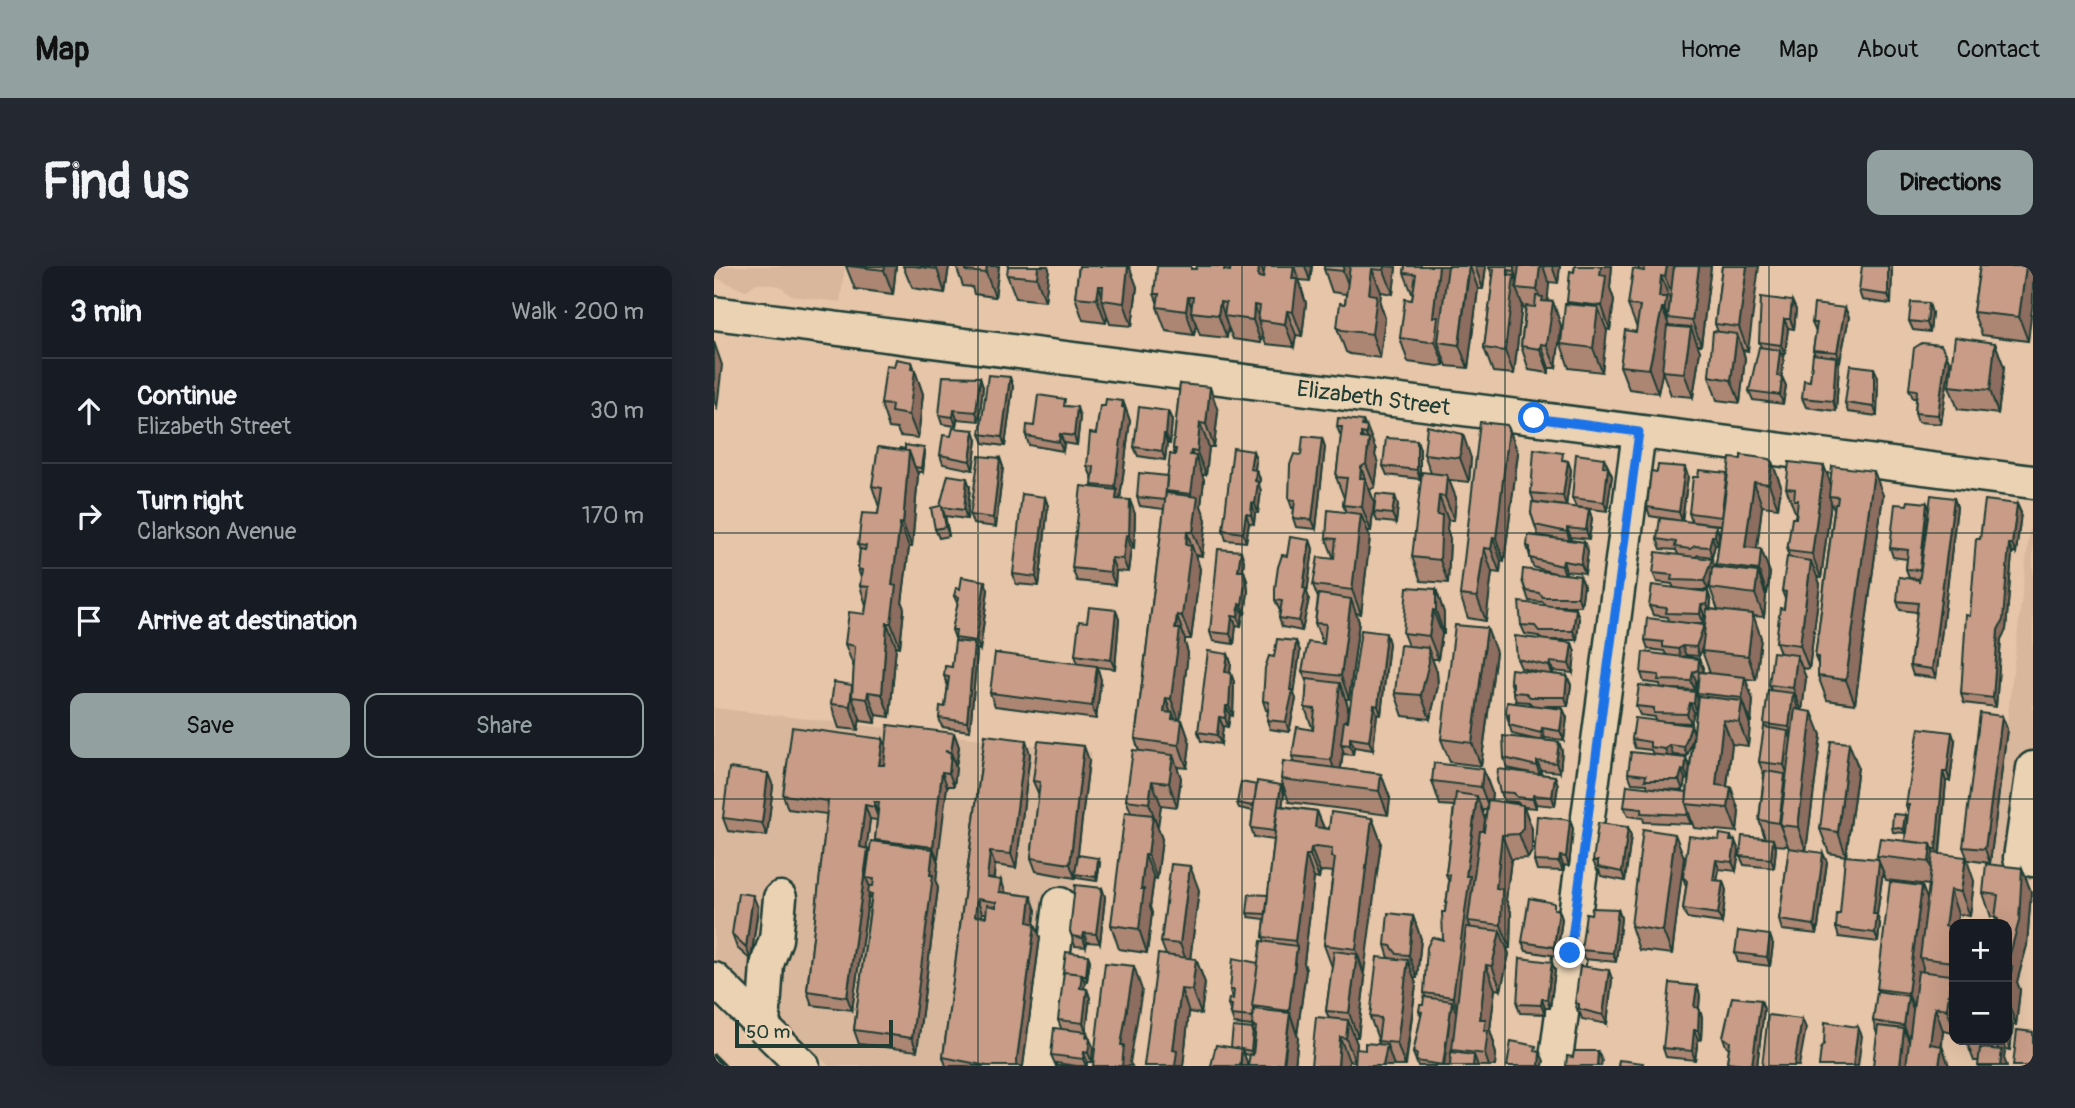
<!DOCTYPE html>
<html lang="en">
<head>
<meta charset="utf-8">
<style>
  body { margin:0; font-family:Pangolin,sans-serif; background:#242831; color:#f1f3f6 }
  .controls { position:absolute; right:21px; bottom:21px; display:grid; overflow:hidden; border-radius:14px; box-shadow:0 7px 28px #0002 }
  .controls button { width:63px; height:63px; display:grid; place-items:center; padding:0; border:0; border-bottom:2px solid #363941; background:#171b24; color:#f1f3f6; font:35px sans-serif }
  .scale { position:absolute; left:21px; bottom:18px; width:158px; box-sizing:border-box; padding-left:7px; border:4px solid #1f3d34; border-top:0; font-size:19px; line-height:24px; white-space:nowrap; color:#1f3d34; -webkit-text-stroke:5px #ead2b3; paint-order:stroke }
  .stop { position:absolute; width:21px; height:21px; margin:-16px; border:5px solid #1a73e8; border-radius:50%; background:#fff }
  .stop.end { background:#1a73e8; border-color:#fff; box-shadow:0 2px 7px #0008 }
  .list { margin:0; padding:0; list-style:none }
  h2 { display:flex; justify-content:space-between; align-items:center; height:91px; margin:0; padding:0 28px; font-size:30px }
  h2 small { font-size:23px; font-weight:400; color:#9ea1a6 }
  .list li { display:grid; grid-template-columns:46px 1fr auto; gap:21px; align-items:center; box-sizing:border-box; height:105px; padding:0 28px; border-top:2px solid #363941 }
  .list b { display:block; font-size:26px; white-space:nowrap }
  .list p { margin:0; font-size:23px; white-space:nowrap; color:#9ea1a6 }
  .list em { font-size:23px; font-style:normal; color:#9ea1a6 }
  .actions { display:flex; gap:14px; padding:21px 28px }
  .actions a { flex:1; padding:16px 0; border:2px solid #92a19f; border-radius:14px; text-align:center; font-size:24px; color:#92a19f }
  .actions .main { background:#92a19f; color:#111 }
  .icon { flex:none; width:38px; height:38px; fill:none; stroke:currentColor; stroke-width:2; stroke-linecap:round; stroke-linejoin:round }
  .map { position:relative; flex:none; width:1319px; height:800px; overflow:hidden; border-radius:14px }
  header { display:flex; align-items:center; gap:42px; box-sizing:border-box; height:98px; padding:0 35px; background:#92a19f; color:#111 }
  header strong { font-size:33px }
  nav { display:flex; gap:38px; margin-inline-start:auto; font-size:24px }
  .intro { display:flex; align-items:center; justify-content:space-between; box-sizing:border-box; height:168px; padding:0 42px }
  h1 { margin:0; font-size:49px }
  .button { padding:18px 32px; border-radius:14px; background:#92a19f; color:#111; font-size:24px; font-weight:700 }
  main { display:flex; gap:42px; padding:0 42px }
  aside { flex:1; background:#171b24; border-radius:14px; box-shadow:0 7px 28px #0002 }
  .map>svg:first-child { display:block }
  .built { fill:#d9b79c }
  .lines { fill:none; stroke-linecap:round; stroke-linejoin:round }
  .minor-casing { stroke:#1f3d34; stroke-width:37 }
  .minor { stroke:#ead2b3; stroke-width:32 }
  .rail { stroke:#1f3d34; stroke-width:5 }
  .wall { fill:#ac8673; stroke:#1f3d34; stroke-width:2; fill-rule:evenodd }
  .shaded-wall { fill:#8c6d5e; stroke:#1f3d34; stroke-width:2 }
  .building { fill:#c89c86; stroke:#1f3d34; stroke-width:2; fill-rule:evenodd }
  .route { stroke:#1a73e8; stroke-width:9 }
  .grid { fill:none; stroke:#1f3d34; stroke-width:2; stroke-opacity:0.55 }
  .labels { text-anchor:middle; stroke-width:5; stroke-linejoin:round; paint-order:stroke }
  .street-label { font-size:23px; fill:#1f3d34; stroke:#ead2b3 }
</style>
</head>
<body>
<header>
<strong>Map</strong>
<nav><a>Home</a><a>Map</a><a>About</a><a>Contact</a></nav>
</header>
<div class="intro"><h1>Find us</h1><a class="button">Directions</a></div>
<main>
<aside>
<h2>3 min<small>Walk · 200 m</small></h2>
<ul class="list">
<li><svg class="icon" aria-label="ahead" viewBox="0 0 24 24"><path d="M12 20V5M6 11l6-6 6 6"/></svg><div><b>Continue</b><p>Elizabeth Street</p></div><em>30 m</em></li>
<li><svg class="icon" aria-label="right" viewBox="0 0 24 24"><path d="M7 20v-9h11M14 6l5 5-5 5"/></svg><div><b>Turn right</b><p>Clarkson Avenue</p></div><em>170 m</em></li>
<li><svg class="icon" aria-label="arrive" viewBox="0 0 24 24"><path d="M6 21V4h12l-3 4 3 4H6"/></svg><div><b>Arrive at destination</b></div></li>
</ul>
<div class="actions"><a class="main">Save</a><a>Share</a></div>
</aside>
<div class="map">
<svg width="1319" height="800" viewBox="0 0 1319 800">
  <rect width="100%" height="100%" fill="#e6c5a8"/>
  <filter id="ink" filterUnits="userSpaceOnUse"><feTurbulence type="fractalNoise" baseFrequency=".0143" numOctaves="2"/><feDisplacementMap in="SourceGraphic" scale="14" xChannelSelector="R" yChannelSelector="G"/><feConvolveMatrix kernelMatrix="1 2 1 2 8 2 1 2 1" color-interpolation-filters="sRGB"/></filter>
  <g filter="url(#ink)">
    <!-- built -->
    <path class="built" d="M 0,0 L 131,0 L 126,36 L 77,30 L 66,20 L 42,17 L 32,25 L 24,22 L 0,11 Z
      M 1319,236 L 1319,614 L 1275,609 Z
      M 0,442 L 378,486 L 338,800 L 115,800 L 0,691 Z"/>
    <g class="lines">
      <!-- minor casing -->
      <g class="minor-casing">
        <g id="minor">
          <path id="s1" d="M 0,47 L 1319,216"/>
          <path d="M 1319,502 L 1306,592 L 1319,594"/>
          <path d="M 0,713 L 89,800"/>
          <path d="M 49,760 L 53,698 L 62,673 L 66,632"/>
          <path d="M 325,800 L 346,638"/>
          <path d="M 841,800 L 925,166"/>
        </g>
      </g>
      <!-- minor -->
      <use href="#minor" class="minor"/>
      <!-- rail -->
      <path class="rail" d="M 0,790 L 10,800"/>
    </g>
    <!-- wall -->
    <path class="wall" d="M 132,0 L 182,0 L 179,28 L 141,23 Z
      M 189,0 L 235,0 L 231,27 L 199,22 L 196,16 L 195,15 Z
      M 242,0 L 285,0 L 281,31 L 260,28 L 258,21 L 249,20 Z
      M 365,0 L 415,0 L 423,21 L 418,60 L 396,58 L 393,49 L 392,57 L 369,54 L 361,31 Z
      M 517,0 L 547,0 L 550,9 L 551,0 L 598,0 L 596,15 L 585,14 L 592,37 L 588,70 L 582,69 L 580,81 L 552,78 L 548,67 L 547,77 L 519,73 L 514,61 L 513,72 L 486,69 L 482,58 L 480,69 L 452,65 L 443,41 L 444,38 L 440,28 L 517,5 Z
      M 691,0 L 772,0 L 769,23 L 764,23 L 754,102 L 733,100 L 730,93 L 730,99 L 724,100 L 694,96 L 686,72 L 699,30 L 690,7 Z
      M 775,0 L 846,0 L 844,17 L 835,16 L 833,35 L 839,36 L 847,60 L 842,102 L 835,102 L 835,107 L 815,104 L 807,80 L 811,45 L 808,38 L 800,108 L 779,106 L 770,82 L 779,12 Z
      M 861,0 L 898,0 L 896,22 L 900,34 L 896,64 L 892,63 L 888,106 L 855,102 L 847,78 L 853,38 L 853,36 Z
      M 924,0 L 997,0 L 987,79 L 983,79 L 986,85 L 979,131 L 957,129 L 948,105 L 944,127 L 915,123 L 906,100 L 922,66 L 923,62 L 914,39 L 925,4 Z
      M 1008,0 L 1034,85 L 1029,84 L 1031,92 L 1026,137 L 1003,134 L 995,110 L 1004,66 L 1001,58 Z
      M 1178,0 L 1177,38 L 1148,34 L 1145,25 Z
      M 1266,0 L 1316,0 L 1319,9 L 1314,75 L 1268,69 L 1259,46 Z
      M 682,1 L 679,28 L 667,26 L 666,37 L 671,52 L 666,92 L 636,88 L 632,86 L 623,62 L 631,38 L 632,28 L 618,26 L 610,3 Z
      M 335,3 L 331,35 L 302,32 L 293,9 Z
      M 1078,35 L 1082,44 L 1080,63 L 1074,62 L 1071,88 L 1068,88 L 1070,93 L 1067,111 L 1068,111 L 1072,120 L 1069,138 L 1039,134 L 1035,125 L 1047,81 L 1045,76 Z
      M 1131,42 L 1135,51 L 1126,95 L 1123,95 L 1125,100 L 1122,145 L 1092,141 L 1088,132 L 1096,115 L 1101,89 L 1099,84 L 1102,66 L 1098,57 Z
      M 1218,47 L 1216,66 L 1199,64 L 1195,55 Z
      M 1281,77 L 1290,101 L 1284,148 L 1244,143 L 1235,120 Z
      M 1232,88 L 1236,97 L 1227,158 L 1204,156 L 1201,147 L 1202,132 L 1199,132 L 1195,123 Z
      M 198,96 L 209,128 L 204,172 L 186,170 L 183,163 L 175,162 L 167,138 L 180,101 Z
      M 1164,111 L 1163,150 L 1134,146 L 1131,137 Z
      M 466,118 L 504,145 L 500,181 L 495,181 L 492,209 L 488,209 L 490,214 L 487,240 L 492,254 L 488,290 L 482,289 L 486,303 L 477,373 L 471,373 L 471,377 L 474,387 L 466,454 L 468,454 L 476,477 L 473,502 L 463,501 L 467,512 L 463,541 L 447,539 L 443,560 L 448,573 L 443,613 L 440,612 L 436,641 L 438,647 L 433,687 L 405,683 L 397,659 L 417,546 L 412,534 L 425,485 L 421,473 L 450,243 L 426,240 L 423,231 L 453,210 L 461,189 L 459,183 Z
      M 299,120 L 291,180 L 270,177 L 266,168 Z
      M 269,121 L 265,155 L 243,153 L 242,160 L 228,158 L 225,149 Z
      M 409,135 L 416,155 L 406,233 L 421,248 L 420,283 L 417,282 L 414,306 L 402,305 L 401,319 L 363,315 L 358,302 L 379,222 L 379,214 L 373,200 L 382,168 L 391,140 Z
      M 354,140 L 366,151 L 363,179 L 350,177 L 349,185 L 315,179 L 312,170 L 320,160 Z
      M 458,154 L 456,178 L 453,177 L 451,194 L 424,190 L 420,181 Z
      M 649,155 L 662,184 L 661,189 L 664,197 L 661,221 L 656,224 L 660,236 L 657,265 L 653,265 L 656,271 L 647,348 L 642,347 L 645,356 L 635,433 L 632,433 L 634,441 L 633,455 L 634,455 L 675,377 L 667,449 L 663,448 L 659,484 L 640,481 L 639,489 L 630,488 L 629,484 L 627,503 L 667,508 L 676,532 L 674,549 L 575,536 L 567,513 L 580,497 L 578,490 L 599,464 L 591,442 L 593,417 L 588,405 L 609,378 L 601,357 L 604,332 L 599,319 L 620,293 L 612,272 L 632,246 L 629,239 L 630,232 L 622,211 L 627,171 L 623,161 Z
      M 795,163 L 804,187 L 790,296 L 787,295 L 786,307 L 778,306 L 772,355 L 754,352 L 746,329 Z
      M 608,172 L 611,181 L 602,263 L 582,261 L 579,252 L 580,242 L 578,242 L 575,233 L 587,189 Z
      M 263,174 L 259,204 L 229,198 L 226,189 Z
      M 210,182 L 211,186 L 209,206 L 203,206 L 204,209 L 198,281 L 195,281 L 188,337 L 190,343 L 186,381 L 182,380 L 176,451 L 162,449 L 161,457 L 147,455 L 146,452 L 144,464 L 125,462 L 117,438 L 139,420 L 140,402 L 131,378 L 151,348 L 152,339 L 146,320 L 147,312 L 144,303 L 146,285 L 144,279 L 164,248 L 165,241 L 158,220 L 186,184 Z
      M 706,183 L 706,213 L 673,209 L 669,200 Z
      M 539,185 L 542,194 L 541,204 L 542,204 L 546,213 L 545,220 L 547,225 L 544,247 L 541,247 L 540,258 L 535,257 L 532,276 L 512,274 L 509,264 Z
      M 710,188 L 757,192 L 755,216 L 735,214 L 742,232 L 740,254 L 734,254 L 733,263 L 736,273 L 734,317 L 707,315 L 698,291 L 717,207 Z
      M 286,192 L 289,201 L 282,261 L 259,258 L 256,249 Z
      M 890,192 L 898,210 L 893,245 L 862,241 L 858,232 Z
      M 851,194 L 854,195 L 857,204 L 852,240 L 820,236 L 817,227 Z
      M 1058,196 L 1067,220 L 1064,242 L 1048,240 L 1043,282 L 1047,283 L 1056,307 L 1053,328 L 1051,328 L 1052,330 L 1050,351 L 1039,350 L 1047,372 L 1042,414 L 1031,413 L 1039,434 L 1037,456 L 1035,456 L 1036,459 L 1034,480 L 1018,478 L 1013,521 L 1025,545 L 1023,566 L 980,562 L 977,553 L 977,558 L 930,556 L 929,552 L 914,550 L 910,541 L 934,522 L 933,518 L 918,517 L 914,507 L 939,488 L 937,484 L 921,482 L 918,473 L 942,455 L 941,451 L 926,449 L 922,440 L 947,422 L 946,418 L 930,416 L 927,407 L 952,388 L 950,385 L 934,383 L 931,374 L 955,355 L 954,351 L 939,349 L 935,340 L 960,322 L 958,318 L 943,316 L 939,307 L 964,288 L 962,284 L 947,283 L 943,273 L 961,254 L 936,250 L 933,241 L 974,210 L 968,255 L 1002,259 L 1005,268 L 1004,279 L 1001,279 L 998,291 L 984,289 L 981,291 L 1003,301 L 1002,299 L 1007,259 L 978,256 L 975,247 L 984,211 L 1013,209 ZM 997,315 L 996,322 L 1004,344 L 996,343 L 997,335 L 994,326 L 975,324 L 994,324 ZM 992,348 L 991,362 L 990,359 L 970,357 L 989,357 L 990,349 ZM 989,381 L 988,385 L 996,407 L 988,406 L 989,402 L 985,393 L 969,390 L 972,389 L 985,390 ZM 984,415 L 983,427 L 984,433 L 958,423 L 981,424 L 982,416 ZM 980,446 L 982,447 L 980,467 L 977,459 L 954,456 L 977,457 ZM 979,472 L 973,526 L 948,523 L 969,524 L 971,513 L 974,514 L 976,502 L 972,492 L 956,490 L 959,489 L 973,490 Z
      M 1110,200 L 1116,217 L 1169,229 L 1141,438 L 1113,434 L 1104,410 L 1104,398 L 1101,391 L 1120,244 L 1117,236 L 1107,312 L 1103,311 L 1106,318 L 1095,403 L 1088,402 L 1092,412 L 1088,444 L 1107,469 L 1092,584 L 1113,596 L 1103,668 L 1068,664 L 1065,654 L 1075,583 L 1074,580 L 1061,579 L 1062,582 L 1060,602 L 1030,599 L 1026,590 L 1051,572 L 1045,554 L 1050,509 L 1045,496 L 1051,462 L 1050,458 L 1057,424 L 1055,419 L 1066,387 L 1062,376 L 1070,343 L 1071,333 L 1068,325 L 1076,292 L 1073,285 L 1082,246 L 1081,246 L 1072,222 Z
      M 256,221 L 253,253 L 231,250 L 235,270 L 225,272 L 221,263 L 226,240 Z
      M 681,230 L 684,239 L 682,257 L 663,255 L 660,246 Z
      M 331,231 L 334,240 L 325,320 L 302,318 L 299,308 Z
      M 1240,232 L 1243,241 L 1222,412 L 1199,409 L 1196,400 L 1203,346 L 1186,344 L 1183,335 L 1206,313 L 1195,312 L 1192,303 L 1193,293 L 1179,291 L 1176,282 L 1215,242 Z
      M 1303,238 L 1307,247 L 1302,287 L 1298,287 L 1292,364 L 1287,373 L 1282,441 L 1250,437 L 1247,428 L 1266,273 Z
      M 875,243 L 878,253 L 875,273 L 857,271 L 856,274 L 870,276 L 874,285 L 871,307 L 852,305 L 851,308 L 866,310 L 870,319 L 867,340 L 841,340 L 862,343 L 865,352 L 863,374 L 835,374 L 858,377 L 861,386 L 859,407 L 839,405 L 839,408 L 853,410 L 857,419 L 854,440 L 829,440 L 849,443 L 853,452 L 850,474 L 831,472 L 830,475 L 845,476 L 848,485 L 846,506 L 827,504 L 826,508 L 841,510 L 844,519 L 841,540 L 822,538 L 822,542 L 810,541 L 818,563 L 818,585 L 814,592 L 797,593 L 792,634 L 797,646 L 796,682 L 793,682 L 795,688 L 787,724 L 781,723 L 776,764 L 780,777 L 780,781 L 782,788 L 781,800 L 704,800 L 699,787 L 707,751 L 705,745 L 709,739 L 712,732 L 710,727 L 729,674 L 731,646 L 735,617 L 732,608 L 740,540 L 726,539 L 718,515 L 769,503 L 778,527 L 777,535 L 805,538 L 803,536 L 790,535 L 783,514 L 817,507 L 793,502 L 790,492 L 819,473 L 798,468 L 792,447 L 818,439 L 815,436 L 802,435 L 796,414 L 827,407 L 807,402 L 803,393 L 827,373 L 824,370 L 811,368 L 807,359 L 831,339 L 829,336 L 815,335 L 808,314 L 840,307 L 819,301 L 813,280 L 844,273 L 824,269 L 817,247 ZM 768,544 L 773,544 L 771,554 Z
      M 596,274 L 599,283 L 593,327 L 595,332 L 588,365 L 568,361 L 565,352 L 566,343 L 565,343 L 561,334 L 573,290 Z
      M 530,294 L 529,305 L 530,305 L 533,314 L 534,326 L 531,348 L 529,348 L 527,360 L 522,359 L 520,378 L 499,375 L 496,366 Z
      M 722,323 L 730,347 L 730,368 L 728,368 L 724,393 L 718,393 L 723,406 L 724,420 L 716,453 L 689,450 L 681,427 L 694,380 L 689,367 Z
      M 274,324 L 266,384 L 262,383 L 263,387 L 256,465 L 228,461 L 225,452 L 231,441 L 234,420 L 230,410 L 238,401 L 242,375 L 238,364 L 244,339 L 240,330 Z
      M 405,353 L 401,403 L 383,401 L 387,414 L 382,453 L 281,440 L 276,427 L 364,398 L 361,389 L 373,356 Z
      M 582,375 L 586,385 L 580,428 L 582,433 L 575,466 L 556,463 L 553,454 L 554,445 L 552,444 L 549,435 L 560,391 Z
      M 782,386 L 767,500 L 736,496 L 727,473 Z
      M 514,388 L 517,397 L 516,407 L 520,416 L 519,450 L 516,449 L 514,461 L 509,460 L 507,478 L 487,475 L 484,466 Z
      M 1288,450 L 1293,463 L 1276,597 L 1254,594 L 1249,581 Z
      M 240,467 L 245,481 L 242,500 L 241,500 L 242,502 L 240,520 L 233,520 L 223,594 L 224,597 L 222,616 L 224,622 L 203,785 L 145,778 L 140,764 L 157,634 L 155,628 L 138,744 L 98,739 L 93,725 L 113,548 L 74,543 L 69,529 L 169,473 L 172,481 ZM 156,553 L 163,554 L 161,574 L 161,576 L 156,587 L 154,583 L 152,582 Z
      M 271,469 L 316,488 L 302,602 L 281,599 L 280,613 L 292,627 L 322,644 L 320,657 L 321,658 L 326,671 L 309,800 L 232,800 L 229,791 ZM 268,647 L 272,647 L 272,651 L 267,650 Z
      M 1241,475 L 1236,515 L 1232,515 L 1226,588 L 1260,615 L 1256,650 L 1244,648 L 1243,658 L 1240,658 L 1240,767 L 1229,765 L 1228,780 L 1235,800 L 1163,768 L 1159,755 L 1164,726 L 1163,723 L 1208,620 L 1213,634 L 1215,619 L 1172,614 L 1169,605 L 1163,649 L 1166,658 L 1164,676 L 1125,671 L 1122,662 L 1126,648 L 1164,593 L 1163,590 L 1191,575 L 1194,547 L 1192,539 Z
      M 1135,477 L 1144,501 L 1132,590 L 1115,587 L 1106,563 Z
      M 375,494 L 361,612 L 322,605 L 317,592 L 325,529 L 319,515 Z
      M 542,519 L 567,519 L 570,528 L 568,540 L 603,545 L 610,562 L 615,563 L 658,552 L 667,576 L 649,706 L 651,712 L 644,771 L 640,771 L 643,778 L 641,796 L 635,795 L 635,800 L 597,800 L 615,752 L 612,745 L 618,701 L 610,679 L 619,606 L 610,605 L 606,606 L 605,613 L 600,612 L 590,697 L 592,704 L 583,769 L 584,771 L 581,800 L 534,800 L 536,789 L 530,788 L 533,796 L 517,781 L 539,763 L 538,760 L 520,758 L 514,738 L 519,732 L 516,724 L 544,697 L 551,676 L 549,671 L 551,653 L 535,651 L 533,647 L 554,629 L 560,574 L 540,571 L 537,562 L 539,545 L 525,542 L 523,537 Z
      M 59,520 L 53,570 L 14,565 L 9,552 Z
      M 856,554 L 859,563 L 855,600 L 849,599 L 849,605 L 823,604 L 820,595 Z
      M 1193,554 L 1191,567 L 1179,566 L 1178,561 Z
      M 914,561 L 917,570 L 911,615 L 887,610 L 885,604 L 883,604 L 879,595 Z
      M 1017,570 L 1019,575 L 1021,575 L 1025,585 L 1022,605 L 1005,603 L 1003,614 L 1012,624 L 1008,657 L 973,652 L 969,643 L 972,621 L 969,611 L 1005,574 Z
      M 970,591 L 958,688 L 925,684 L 917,660 Z
      M 386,597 L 383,615 L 363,612 L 361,608 Z
      M 1308,602 L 1317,626 L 1313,679 L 1303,716 L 1306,724 L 1302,759 L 1299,759 L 1296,784 L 1291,783 L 1290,792 L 1264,795 L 1260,795 L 1252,774 L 1293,774 L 1293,658 L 1283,658 L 1281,651 L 1277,651 L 1269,627 Z
      M 388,622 L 391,631 L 386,677 L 373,676 L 372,681 L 361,680 L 356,665 Z
      M 485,624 L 476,693 L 482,693 L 491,717 L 487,748 L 475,746 L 469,800 L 430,800 L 452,689 L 447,676 Z
      M 44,642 L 37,694 L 23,682 L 18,668 Z
      M 843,643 L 845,644 L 848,653 L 843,690 L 812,685 L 808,676 Z
      M 904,643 L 907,652 L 902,696 L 870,693 L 867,684 L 877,648 Z
      M 699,650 L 707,673 L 703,712 L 700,712 L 702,718 L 692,800 L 641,800 L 665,778 L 664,773 L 656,751 L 675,692 L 671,679 Z
      M 1059,678 L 1056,700 L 1024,696 L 1021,687 Z
      M 376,694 L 373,715 L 370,714 L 370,722 L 373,723 L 376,732 L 372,766 L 379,781 L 378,796 L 373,796 L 373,800 L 342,800 L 337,789 L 347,762 L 344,754 Z
      M 841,705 L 836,742 L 831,742 L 831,748 L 806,747 L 803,738 Z
      M 898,713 L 893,758 L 868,753 L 866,747 L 864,746 L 861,737 Z
      M 983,720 L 986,729 L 985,742 L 988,751 L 987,774 L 984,773 L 981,794 L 952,791 L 949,782 Z
      M 1047,734 L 1050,743 L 1043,800 L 1015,800 L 1013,796 L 1015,782 L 1012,780 L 1009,771 Z"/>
    <!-- shaded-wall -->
    <path class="shaded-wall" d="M 171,0 L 182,0 L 179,28 L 170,4 Z
      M 223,0 L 235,0 L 231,27 L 223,3 Z
      M 273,0 L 285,0 L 281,31 L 272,7 Z
      M 324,0 L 334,0 L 335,3 L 331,35 L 323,12 Z
      M 414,0 L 415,0 L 423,21 L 418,60 L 410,37 Z
      M 511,0 L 515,0 L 520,15 L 510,4 Z
      M 545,0 L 547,0 L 554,20 L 544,11 Z
      M 580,0 L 588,23 L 588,26 L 592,37 L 588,70 L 579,46 L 578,13 Z
      M 591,0 L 598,0 L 596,15 Z
      M 630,0 L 642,0 L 638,29 L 629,5 Z
      M 671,0 L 682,1 L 679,28 L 670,4 Z
      M 725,0 L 737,0 L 724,76 L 730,93 L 730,99 L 721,75 L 719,51 Z
      M 756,0 L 764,23 L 754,102 L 745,79 Z
      M 761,0 L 772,0 L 769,23 Z
      M 800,0 L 812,0 L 806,22 L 800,5 Z
      M 826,0 L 829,0 L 835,18 L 833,41 L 839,36 L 847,60 L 842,102 L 833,79 L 832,48 L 823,24 Z
      M 838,0 L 846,0 L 844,17 Z
      M 887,0 L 898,0 L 896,22 L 900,34 L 896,64 L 888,40 L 886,9 Z
      M 953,0 L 965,0 L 960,34 L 951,11 Z
      M 985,0 L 997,0 L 987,79 L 978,55 Z
      M 1033,0 L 1045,0 L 1034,85 L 1025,61 Z
      M 1174,0 L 1178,0 L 1177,38 L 1174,29 Z
      M 1312,0 L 1316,0 L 1319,9 L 1319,35 L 1314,75 L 1305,51 Z
      M 658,3 L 667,26 L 666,37 L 671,52 L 666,92 L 658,68 L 655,28 Z
      M 794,4 L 799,18 L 800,10 L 805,22 L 802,22 L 808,38 L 800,108 L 791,85 Z
      M 947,10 L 956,34 L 954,52 L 945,31 Z
      M 385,20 L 390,35 L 388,34 L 393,49 L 392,57 L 383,33 Z
      M 474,31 L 479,46 L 477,46 L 482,58 L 480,69 L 472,45 Z
      M 1078,35 L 1082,44 L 1080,63 L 1076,53 Z
      M 506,36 L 514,61 L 513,72 L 504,49 Z
      M 1215,37 L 1218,47 L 1216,66 L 1213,57 Z
      M 540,39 L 546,55 L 544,54 L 548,67 L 547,77 L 539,54 Z
      M 884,41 L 893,65 L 888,106 L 879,82 Z
      M 948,42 L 957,65 L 944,127 L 935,103 Z
      M 1131,42 L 1135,51 L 1126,95 L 1123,86 Z
      M 573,45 L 582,69 L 580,81 L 571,58 Z
      M 1070,53 L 1074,62 L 1071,88 L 1067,79 Z
      M 977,62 L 986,85 L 979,131 L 970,107 Z
      M 1023,68 L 1031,92 L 1026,137 L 1017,114 Z
      M 0,76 L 8,99 L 3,142 L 0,135 Z
      M 1281,77 L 1290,101 L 1284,148 L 1276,124 Z
      M 827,78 L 835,102 L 835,107 L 826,83 Z
      M 1066,84 L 1070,93 L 1066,119 L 1063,110 Z
      M 1232,88 L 1236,97 L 1227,158 L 1224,149 Z
      M 1122,91 L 1125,100 L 1122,145 L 1119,135 Z
      M 198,96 L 209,128 L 204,172 L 195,149 Z
      M 1160,102 L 1164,111 L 1163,150 L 1160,141 Z
      M 266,111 L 269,121 L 265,155 L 262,146 Z
      M 296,111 L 299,120 L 291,180 L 288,171 Z
      M 1068,111 L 1072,120 L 1069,138 L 1066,129 Z
      M 496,121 L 504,145 L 500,181 L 492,158 Z
      M 409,135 L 416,155 L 406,233 L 402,233 L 403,225 L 401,221 Z
      M 363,141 L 366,151 L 363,179 L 360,170 Z
      M 240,144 L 243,153 L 242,160 L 239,151 Z
      M 454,145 L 458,154 L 456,178 L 452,169 Z
      M 649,155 L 652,165 L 653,161 L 662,184 L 661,189 L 664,197 L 661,221 L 652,198 L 647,172 L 647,167 L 654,186 L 655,176 L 648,160 Z
      M 486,157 L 495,181 L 492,209 L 483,186 Z
      M 795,163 L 804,187 L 790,296 L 782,272 Z
      M 260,164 L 263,174 L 259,204 L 256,195 Z
      M 346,168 L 350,177 L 349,185 L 345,176 Z
      M 450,168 L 453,177 L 451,194 L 448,185 Z
      M 749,168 L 757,192 L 755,216 L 746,192 Z
      M 608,172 L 611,181 L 602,263 L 598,254 Z
      M 703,174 L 706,183 L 706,213 L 703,204 Z
      M 210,182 L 211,186 L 209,206 L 207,202 Z
      M 195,185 L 204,209 L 198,281 L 189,258 Z
      M 477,185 L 481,196 L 482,190 L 490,214 L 487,240 L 492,254 L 488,290 L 479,266 L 482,242 L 477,228 Z
      M 539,185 L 542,194 L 540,212 L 536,203 Z
      M 286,192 L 289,201 L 282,261 L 279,252 Z
      M 854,195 L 857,204 L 852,240 L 849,230 Z
      M 1058,196 L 1067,220 L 1064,242 L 1055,218 Z
      M 1110,200 L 1119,224 L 1115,230 L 1117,236 L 1107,312 L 1098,288 Z
      M 647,201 L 660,236 L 657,265 L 648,241 L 646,212 Z
      M 894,201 L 898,210 L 893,245 L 890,236 Z
      M 971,201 L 974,210 L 968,255 L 965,246 Z
      M 542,204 L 546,213 L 545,219 L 547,225 L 544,247 L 541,238 Z
      M 1160,205 L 1169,229 L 1141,438 L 1132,414 Z
      M 733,209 L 742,232 L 740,254 L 731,231 Z
      M 253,212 L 256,221 L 253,253 L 250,244 Z
      M 1040,216 L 1048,240 L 1040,305 L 1031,281 Z
      M 681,230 L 684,239 L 682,257 L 678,248 Z
      M 725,230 L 734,254 L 733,263 L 736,273 L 734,317 L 726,294 L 723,249 Z
      M 331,231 L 334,240 L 325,320 L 322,311 Z
      M 1240,232 L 1243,241 L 1222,412 L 1218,403 Z
      M 416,234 L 421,248 L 420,283 L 415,270 Z
      M 538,237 L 541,247 L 540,258 L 537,249 Z
      M 1213,237 L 1217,246 L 1206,304 Z
      M 1303,238 L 1307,247 L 1302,287 L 1298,278 Z
      M 228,241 L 231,250 L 235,270 L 232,261 Z
      M 875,243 L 878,253 L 875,273 L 872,264 Z
      M 532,248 L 535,257 L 532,276 L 529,267 Z
      M 647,248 L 656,271 L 647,348 L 638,324 Z
      M 186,257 L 195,281 L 188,337 L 190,343 L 186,381 L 177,357 L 178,319 Z
      M 1002,259 L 1005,268 L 1004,279 L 1001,270 Z
      M 853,262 L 857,271 L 856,276 L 853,266 Z
      M 473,266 L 486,303 L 477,373 L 468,350 Z
      M 412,269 L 417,282 L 414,306 L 409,293 Z
      M 998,270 L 1001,279 L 998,291 L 995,281 Z
      M 779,271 L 787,295 L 786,307 L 777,283 Z
      M 596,274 L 599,283 L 593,327 L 595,332 L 588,365 L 585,355 Z
      M 870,276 L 874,285 L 871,307 L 867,298 Z
      M 1295,278 L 1298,287 L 1292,364 L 1287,373 L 1282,441 L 1279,432 L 1284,364 Z
      M 770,282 L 778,306 L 772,355 L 763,331 Z
      M 1047,283 L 1056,307 L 1053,328 L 1045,304 Z
      M 527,285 L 530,294 L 528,314 L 524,305 Z
      M 397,292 L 402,305 L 401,319 L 396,306 Z
      M 998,293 L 1001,302 L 994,324 L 990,315 Z
      M 849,295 L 852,305 L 851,309 L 848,300 Z
      M 1097,295 L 1106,318 L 1095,403 L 1086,379 Z
      M 530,305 L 533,314 L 534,326 L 531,348 L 528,339 Z
      M 1044,306 L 1052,330 L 1050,351 L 1041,328 Z
      M 866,310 L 870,319 L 867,340 L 864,331 Z
      M 271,315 L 274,324 L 266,384 L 262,375 Z
      M 722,323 L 730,347 L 730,368 L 722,345 Z
      M 994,326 L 997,335 L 996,347 L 993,338 Z
      M 637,333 L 645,356 L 635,433 L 627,410 Z
      M 525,338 L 529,348 L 527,360 L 524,351 Z
      M 987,339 L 990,349 L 989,357 L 986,348 Z
      M 862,343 L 865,352 L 863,374 L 859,365 Z
      M 402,344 L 405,353 L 401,403 L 397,394 Z
      M 719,344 L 728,368 L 724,393 L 715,370 Z
      M 1039,348 L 1047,372 L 1042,414 L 1034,390 Z
      M 463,349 L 471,373 L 471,377 L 474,387 L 466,457 L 457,433 Z
      M 518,350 L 522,359 L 520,378 L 516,368 Z
      M 173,357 L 182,380 L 176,451 L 168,428 Z
      M 990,359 L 993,368 L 985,390 L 982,381 Z
      M 773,362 L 782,386 L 767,500 L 758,477 Z
      M 672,367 L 675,377 L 667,449 L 664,440 Z
      M 582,375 L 586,385 L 580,428 L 582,433 L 575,466 L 572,456 Z
      M 260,377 L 263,387 L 256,465 L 253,456 Z
      M 858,377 L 861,386 L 859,407 L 855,398 Z
      M 968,380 L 972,389 L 967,392 L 964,383 Z
      M 714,382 L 723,406 L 724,420 L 716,453 L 707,429 Z
      M 514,388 L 517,397 L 515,415 L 511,406 Z
      M 1083,389 L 1092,412 L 1088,446 L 1079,422 Z
      M 985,393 L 989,402 L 987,414 L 984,404 Z
      M 836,396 L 839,405 L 839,409 L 835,400 Z
      M 383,400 L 387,414 L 382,453 L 378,440 Z
      M 979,406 L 982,416 L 981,424 L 977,415 Z
      M 517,407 L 520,416 L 519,450 L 515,440 Z
      M 853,410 L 857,419 L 854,440 L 851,431 Z
      M 1031,411 L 1039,434 L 1037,456 L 1028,432 Z
      M 626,417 L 634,441 L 630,479 L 627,478 L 629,484 L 625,518 L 617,494 Z
      M 138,419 L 138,431 L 146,452 L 144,464 L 136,440 Z
      M 154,426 L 162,449 L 161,457 L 153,433 Z
      M 981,426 L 985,435 L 983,447 L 980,438 Z
      M 1079,427 L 1087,451 L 1083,484 L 1075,461 Z
      M 452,432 L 458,451 L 459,447 L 466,466 L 468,454 L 476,477 L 473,502 L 465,479 L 450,446 Z
      M 1028,435 L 1036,459 L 1034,480 L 1025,456 Z
      M 976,437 L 980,446 L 977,457 L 973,448 Z
      M 660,439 L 663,448 L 659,484 L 655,475 Z
      M 512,440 L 516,449 L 514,461 L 511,452 Z
      M 849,443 L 853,452 L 850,474 L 846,465 Z
      M 1098,446 L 1107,469 L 1092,585 L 1084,561 Z
      M 1288,450 L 1293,463 L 1276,597 L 1271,583 Z
      M 505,451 L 509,460 L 507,478 L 503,469 Z
      M 1009,454 L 1018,478 L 1010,543 L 1002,519 Z
      M 977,459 L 980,468 L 973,490 L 970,481 Z
      M 828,462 L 831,472 L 830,476 L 827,467 Z
      M 1074,465 L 1083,488 L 1078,522 L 1070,499 Z
      M 1238,466 L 1241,475 L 1236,515 L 1233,506 Z
      M 240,467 L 245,481 L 242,500 L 237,486 Z
      M 636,472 L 640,481 L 639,489 L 636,479 Z
      M 169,473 L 174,486 L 170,512 L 165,499 Z
      M 312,474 L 316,488 L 302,602 L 297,588 Z
      M 845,476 L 848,485 L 846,506 L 842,497 Z
      M 1135,477 L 1144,501 L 1132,590 L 1124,566 Z
      M 956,479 L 959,489 L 954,492 L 951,483 Z
      M 370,480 L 375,494 L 361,612 L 356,598 Z
      M 237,488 L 242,502 L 240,520 L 235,507 Z
      M 459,489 L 467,512 L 463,541 L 455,517 Z
      M 972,492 L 976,502 L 974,514 L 971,505 Z
      M 823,495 L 827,504 L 826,509 L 823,500 Z
      M 769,503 L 778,527 L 776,545 L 767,521 Z
      M 968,504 L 971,513 L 969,524 L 965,514 Z
      M 228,506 L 233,520 L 224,594 L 219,581 Z
      M 1229,506 L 1232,515 L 1225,592 L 1222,583 Z
      M 54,507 L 59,520 L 53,570 L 48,557 Z
      M 667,508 L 676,532 L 674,549 L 665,525 Z
      M 1071,508 L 1080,532 L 1066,559 L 1074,580 L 1065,557 Z
      M 841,510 L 844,519 L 841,540 L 838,531 Z
      M 438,515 L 447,539 L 444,561 L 435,537 Z
      M 567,519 L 570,528 L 564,574 L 560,565 Z
      M 1017,521 L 1025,545 L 1023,566 L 1014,542 Z
      M 819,529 L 822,538 L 822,542 L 819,533 Z
      M 763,530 L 771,554 L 762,625 L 754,655 L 760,669 L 748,755 L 739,731 L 752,610 Z
      M 160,536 L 165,549 L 165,554 L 160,541 Z
      M 151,539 L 156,553 L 151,595 L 146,581 Z
      M 809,539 L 818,563 L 818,585 L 814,592 L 805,568 Z
      M 974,544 L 977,553 L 977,558 L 973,549 Z
      M 603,545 L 612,568 L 601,561 Z
      M 439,549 L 448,573 L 443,613 L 434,589 Z
      M 1191,549 L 1193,554 L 1191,567 L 1189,563 Z
      M 658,552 L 667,576 L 650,707 L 642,683 Z
      M 856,554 L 859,563 L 855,600 L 852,591 Z
      M 914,561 L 917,570 L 911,615 L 908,606 Z
      M 961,568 L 970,591 L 958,688 L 949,665 Z
      M 788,569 L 797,593 L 792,634 L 797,646 L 796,682 L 787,659 L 782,622 Z
      M 1059,573 L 1062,582 L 1060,602 L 1057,593 Z
      M 1021,575 L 1025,585 L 1022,605 L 1018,596 Z
      M 1217,578 L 1225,602 L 1223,620 L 1215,596 Z
      M 597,582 L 606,606 L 605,613 L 596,589 Z
      M 154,583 L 159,596 L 152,612 L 156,621 L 138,744 L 133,731 Z
      M 219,583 L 224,597 L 222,616 L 224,622 L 203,785 L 198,772 Z
      M 276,586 L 281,599 L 278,625 L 273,612 Z
      M 1109,587 L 1113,596 L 1103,668 L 1100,659 Z
      M 431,589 L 440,612 L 436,641 L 438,647 L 433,687 L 425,663 L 427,623 Z
      M 592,589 L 600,612 L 590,697 L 592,704 L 583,769 L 575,745 L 583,682 L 581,675 Z
      M 846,590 L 849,599 L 849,605 L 845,596 Z
      M 1252,591 L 1260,615 L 1256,650 L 1247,626 Z
      M 384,592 L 386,597 L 383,615 L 382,611 Z
      M 1002,594 L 1005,603 L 1002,623 L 999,614 Z
      M 1165,596 L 1169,605 L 1163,649 L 1166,658 L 1164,676 L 1161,667 L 1159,648 Z
      M 476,600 L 485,624 L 475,702 L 466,678 Z
      M 1308,602 L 1317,626 L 1313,679 L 1303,716 L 1306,724 L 1302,759 L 1294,736 L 1293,699 Z
      M 287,614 L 292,627 L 285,626 Z
      M 1009,615 L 1012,624 L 1008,657 L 1004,648 Z
      M 1208,620 L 1217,643 L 1206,692 L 1209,701 L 1203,751 L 1194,727 Z
      M 388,622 L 391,631 L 386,677 L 382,668 Z
      M 1236,624 L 1244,648 L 1243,658 L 1240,658 L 1240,679 L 1231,660 Z
      M 39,629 L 44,642 L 37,694 L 32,681 Z
      M 317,630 L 322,644 L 318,670 L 314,656 Z
      M 263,633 L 268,647 L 266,663 L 261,650 Z
      M 904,643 L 907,652 L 902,696 L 899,687 Z
      M 845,644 L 848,653 L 843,690 L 840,681 Z
      M 699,650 L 707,673 L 703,712 L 695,689 Z
      M 321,658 L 326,671 L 309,800 L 302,800 Z
      M 786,665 L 795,688 L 787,724 L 778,700 Z
      M 370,667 L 373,676 L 372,681 L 369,672 Z
      M 1056,669 L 1059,678 L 1056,700 L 1053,691 Z
      M 643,688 L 651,712 L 644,771 L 635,747 Z
      M 374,689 L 376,694 L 373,715 L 372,710 Z
      M 482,693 L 491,717 L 487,748 L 478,724 Z
      M 694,694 L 702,718 L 691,800 L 683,777 Z
      M 838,696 L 841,705 L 836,742 L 833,733 Z
      M 772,699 L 781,723 L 776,764 L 780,777 L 780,781 L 782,788 L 781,800 L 775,800 L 771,788 L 766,753 Z
      M 420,700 L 428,724 L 416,797 L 418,800 L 408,800 L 407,779 Z
      M 895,704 L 898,713 L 893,758 L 889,749 Z
      M 368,708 L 371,717 L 369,731 L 366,722 Z
      M 1237,709 L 1240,719 L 1240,764 L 1233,743 Z
      M 983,720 L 986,729 L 984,750 L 980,741 Z
      M 373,723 L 376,732 L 372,766 L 369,757 Z
      M 467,723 L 475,746 L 469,800 L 461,800 L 459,784 Z
      M 1194,730 L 1203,753 L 1199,783 L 1190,760 Z
      M 828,733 L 831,742 L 831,748 L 827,739 Z
      M 1047,734 L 1050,743 L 1043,800 L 1038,800 Z
      M 738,735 L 747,759 L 738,784 L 742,794 L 741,800 L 730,800 Z
      M 1221,741 L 1229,765 L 1225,800 L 1216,778 Z
      M 1293,741 L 1299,759 L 1296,784 L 1293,774 Z
      M 985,742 L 988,751 L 987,774 L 984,764 Z
      M 576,747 L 584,771 L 581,800 L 570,800 Z
      M 1088,753 L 1092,762 L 1085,800 L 1080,800 Z
      M 634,754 L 643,778 L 641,796 L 632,772 Z
      M 1144,761 L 1148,770 L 1144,800 L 1139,800 Z
      M 1190,763 L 1199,786 L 1197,800 L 1186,800 Z
      M 539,764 L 541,768 L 539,789 L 537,785 Z
      M 980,764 L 984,773 L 981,794 L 978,785 Z
      M 373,766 L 379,781 L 378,796 L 374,787 L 372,771 Z
      M 626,771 L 635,795 L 635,800 L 624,800 Z
      M 1281,774 L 1288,774 L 1291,783 L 1290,792 L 1293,800 L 1286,800 L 1287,791 Z
      M 673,779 L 680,800 L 669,800 Z
      M 1228,780 L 1235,800 L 1225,800 Z
      M 528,783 L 533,796 L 533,800 L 526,800 Z
      M 884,785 L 888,795 L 887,800 L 883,800 Z
      M 370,786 L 373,796 L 373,800 L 372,800 L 369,793 Z
      M 826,786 L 830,795 L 829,800 L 825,800 Z
      M 760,789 L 764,800 L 759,800 Z"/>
    <!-- building -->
    <path class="building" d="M 134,0 L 171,0 L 170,4 Z
      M 200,0 L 223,0 L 223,3 Z
      M 252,0 L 273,0 L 272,7 L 252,5 Z
      M 294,0 L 324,0 L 323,12 L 293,9 Z
      M 365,0 L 414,0 L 410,37 L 388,34 L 389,20 L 385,20 L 383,33 L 361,31 Z
      M 443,0 L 477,0 L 477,3 L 482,3 L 483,0 L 511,0 L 510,4 L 516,5 L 517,0 L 545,0 L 544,11 L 549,12 L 551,0 L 580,0 L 578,13 L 583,13 L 579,46 L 573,45 L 571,58 L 544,54 L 546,40 L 540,39 L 539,54 L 510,50 L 512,37 L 506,36 L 504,49 L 477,46 L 479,31 L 474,31 L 472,45 L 443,41 L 445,28 L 440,28 Z
      M 610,0 L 630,0 L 629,5 L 610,3 Z
      M 636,0 L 671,0 L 670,4 L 658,3 L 655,28 L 663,29 L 658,68 L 628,64 L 623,62 L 626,37 L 631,38 Z
      M 691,0 L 725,0 L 719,51 L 724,51 L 721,75 L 716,76 L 686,72 L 691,33 L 698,34 L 702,8 L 690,7 Z
      M 734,0 L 755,0 L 745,79 L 724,76 Z
      M 775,0 L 800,0 L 800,5 L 794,4 L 794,9 L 800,10 L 791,85 L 770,82 L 780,3 L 775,2 Z
      M 805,0 L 826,0 L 823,24 L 802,22 Z
      M 861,0 L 887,0 L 886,9 L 892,10 L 888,40 L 853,36 L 856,5 L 860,6 Z
      M 931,0 L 953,0 L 951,11 L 947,10 L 945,31 L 952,31 L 951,42 L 948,42 L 935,103 L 906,100 L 911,64 L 922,66 L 926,40 L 914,39 L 919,3 L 930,5 Z
      M 960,0 L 985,0 L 978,55 L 954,52 Z
      M 1008,0 L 1033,0 L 1025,61 L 1001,58 Z
      M 1148,0 L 1174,0 L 1174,29 L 1145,25 Z
      M 1266,0 L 1312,0 L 1305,51 L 1259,46 Z
      M 822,30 L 829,31 L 828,35 L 839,36 L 833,79 L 827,78 L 826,83 L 807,80 L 812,40 L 821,41 Z
      M 1047,31 L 1078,35 L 1076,53 L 1070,53 L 1067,79 L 1045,76 Z
      M 1197,36 L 1215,37 L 1213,57 L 1195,55 Z
      M 851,38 L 884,41 L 879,82 L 847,78 Z
      M 1100,38 L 1131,42 L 1123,86 L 1099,84 L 1103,57 L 1098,57 Z
      M 953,60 L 977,62 L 970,107 L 948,105 Z
      M 999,65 L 1023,68 L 1017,114 L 995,110 Z
      M 1241,71 L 1281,77 L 1276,124 L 1235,120 Z
      M 1208,77 L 1227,79 L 1232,88 L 1224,149 L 1201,147 L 1203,124 L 1195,123 L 1200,82 Z
      M 1045,81 L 1066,84 L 1063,110 L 1068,111 L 1066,129 L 1035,125 Z
      M 1099,88 L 1122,91 L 1119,135 L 1088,132 L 1090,114 L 1096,115 Z
      M 182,93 L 198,96 L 197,103 L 201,104 L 195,149 L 177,146 L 178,139 L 167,138 L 172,100 L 180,101 Z
      M 1136,99 L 1160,102 L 1160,141 L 1131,137 Z
      M 274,109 L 296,111 L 288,171 L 266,168 Z
      M 229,110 L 266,111 L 262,146 L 240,144 L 239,151 L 225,149 Z
      M 466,118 L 496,121 L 492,158 L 486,157 L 483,186 L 477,185 L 476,189 L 482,190 L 477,228 L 452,225 L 456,188 L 461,189 L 462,183 L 459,183 Z
      M 324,129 L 351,133 L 350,140 L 363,141 L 360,170 L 346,168 L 345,176 L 312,170 L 313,159 L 320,160 Z
      M 392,133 L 409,135 L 408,141 L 411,142 L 401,221 L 378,219 L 380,201 L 373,200 L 376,167 L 382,168 L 386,140 L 391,140 Z
      M 425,141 L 454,145 L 452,169 L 450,168 L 448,185 L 420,181 Z
      M 624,152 L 649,155 L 648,160 L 653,161 L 652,168 L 647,167 L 647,172 L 655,173 L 652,198 L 647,201 L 646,212 L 651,212 L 648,241 L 629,239 L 633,212 L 622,211 L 628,161 L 623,161 Z
      M 766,156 L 793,159 L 795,163 L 782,272 L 779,271 L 777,283 L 770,282 L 763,331 L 746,329 Z
      M 713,160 L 749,168 L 746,192 L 710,188 Z
      M 239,162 L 260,164 L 256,195 L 226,189 L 229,169 L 237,170 Z
      M 589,170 L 608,172 L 598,254 L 579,252 L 581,234 L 575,233 L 576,199 L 580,188 L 587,189 Z
      M 672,172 L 703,174 L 703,204 L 669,200 Z
      M 191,179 L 210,182 L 207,202 L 201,201 L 195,185 L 186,184 L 186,182 L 191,183 Z
      M 164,181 L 195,185 L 189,258 L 186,257 L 178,319 L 182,320 L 177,357 L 173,357 L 168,428 L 154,426 L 153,433 L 138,431 L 141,380 L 131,378 L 135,346 L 151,348 L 155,321 L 146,320 L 148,304 L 144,303 L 146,283 L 151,284 L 152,280 L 144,279 L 148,247 L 164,248 L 168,222 L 158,220 Z
      M 519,182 L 539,185 L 536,203 L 542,204 L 541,215 L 544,216 L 541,238 L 538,237 L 537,249 L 532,248 L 529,267 L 509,264 Z
      M 820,183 L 849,187 L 848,194 L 854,195 L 849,230 L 817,227 Z
      M 862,188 L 890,192 L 889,200 L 894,201 L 890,236 L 858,232 Z
      M 1027,189 L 1055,193 L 1058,196 L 1055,218 L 1040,216 L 1031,281 L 1047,283 L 1045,304 L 1002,299 L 1016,192 L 1027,193 Z
      M 265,190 L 286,192 L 279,252 L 256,249 Z
      M 1075,196 L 1110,200 L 1098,288 L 1073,285 L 1078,252 L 1082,252 L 1084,234 L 1080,234 L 1081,223 L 1072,222 Z
      M 944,199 L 971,201 L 965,246 L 933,241 L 937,205 L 943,206 Z
      M 1118,200 L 1160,205 L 1132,414 L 1104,410 L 1104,391 L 1101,391 L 1121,238 L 1123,238 L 1124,231 L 1115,230 Z
      M 985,204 L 1013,207 L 1007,251 L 975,247 L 979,211 L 984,211 Z
      M 708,206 L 733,209 L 731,231 L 725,230 L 723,249 L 728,249 L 726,294 L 698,291 Z
      M 425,207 L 453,210 L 451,234 L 423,231 Z
      M 234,209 L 253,212 L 250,244 L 228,241 L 232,261 L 221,263 L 217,242 L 226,240 Z
      M 367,220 L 403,224 L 402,233 L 416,234 L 415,270 L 412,269 L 409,293 L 397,292 L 396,306 L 358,302 Z
      M 452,227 L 484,231 L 479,266 L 473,266 L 472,279 L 477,280 L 468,350 L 463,349 L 461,363 L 466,363 L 457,433 L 452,432 L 450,446 L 459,447 L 458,453 L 468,454 L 465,479 L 421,473 Z
      M 308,228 L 331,231 L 322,311 L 299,308 Z
      M 662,228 L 681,230 L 678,248 L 660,246 Z
      M 1217,229 L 1240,232 L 1218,403 L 1196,400 L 1204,337 L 1183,335 L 1185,311 L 1205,314 L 1205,317 Z
      M 1271,234 L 1303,238 L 1298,278 L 1295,278 L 1289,354 L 1284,364 L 1279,432 L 1247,428 L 1252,349 L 1256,350 L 1262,273 L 1266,273 Z
      M 1194,235 L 1213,237 L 1206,304 L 1192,303 L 1194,284 L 1176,282 L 1181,238 L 1193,239 Z
      M 818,236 L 875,243 L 872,264 L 853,262 L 853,266 L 821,259 L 817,247 Z
      M 614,244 L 647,248 L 638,324 L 599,319 L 604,291 L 620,293 L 622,273 L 612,272 Z
      M 946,252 L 1002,259 L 1001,270 L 998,270 L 995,281 L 981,280 L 976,283 L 961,281 L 962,276 L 943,273 Z
      M 814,269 L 870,276 L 867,298 L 849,295 L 848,300 L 816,292 L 816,281 L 813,280 Z
      M 576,271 L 596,274 L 589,322 L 592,323 L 585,355 L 565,352 L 568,335 L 561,334 L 561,322 L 564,301 L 568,289 L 573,290 Z
      M 504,283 L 527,285 L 524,305 L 530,305 L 531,317 L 528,339 L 525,338 L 524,351 L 518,350 L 516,368 L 496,366 Z
      M 942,286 L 998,293 L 990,315 L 957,314 L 958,309 L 939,307 Z
      M 1073,291 L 1097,295 L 1086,379 L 1062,376 L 1066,342 L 1070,343 L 1072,326 L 1068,325 Z
      M 998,301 L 1044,306 L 1041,328 L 996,322 Z
      M 809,303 L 866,310 L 864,331 L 829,331 L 825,327 L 812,325 L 808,314 Z
      M 248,311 L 271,315 L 262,375 L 241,372 L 242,364 L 238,364 L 245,331 L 240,330 L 242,322 L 246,323 Z
      M 938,319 L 994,326 L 993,338 L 987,339 L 986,348 L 952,347 L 953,342 L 935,340 Z
      M 693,321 L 722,323 L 722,345 L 719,344 L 715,370 L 689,367 Z
      M 605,328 L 637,333 L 627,410 L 588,405 L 594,376 L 610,378 L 612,358 L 601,357 Z
      M 805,336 L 862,343 L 859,365 L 825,365 L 821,360 L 807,359 Z
      M 375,341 L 402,344 L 397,394 L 361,389 L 365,355 L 373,356 Z
      M 993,343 L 1039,348 L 1034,390 L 988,385 Z
      M 933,352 L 990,359 L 982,381 L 968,380 L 964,383 L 949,381 L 949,376 L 931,374 Z
      M 741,359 L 773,362 L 758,477 L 727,473 Z
      M 647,364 L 672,367 L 664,440 L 660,439 L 655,475 L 636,472 L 636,479 L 627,478 L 630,455 L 634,455 Z
      M 801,370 L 858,377 L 855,398 L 836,396 L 835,400 L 803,393 Z
      M 563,373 L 582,375 L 576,424 L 579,424 L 572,456 L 553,454 L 555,436 L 549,435 L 551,402 L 555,390 L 560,391 Z
      M 241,375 L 260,377 L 253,456 L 225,452 L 226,440 L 231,441 L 235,411 L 230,410 L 231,400 L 238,401 Z
      M 686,379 L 714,382 L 715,396 L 707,429 L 681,427 Z
      M 494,385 L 514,388 L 511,406 L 517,407 L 515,440 L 512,440 L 511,452 L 505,451 L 503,469 L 484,466 Z
      M 929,386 L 985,393 L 984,404 L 979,406 L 977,415 L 944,414 L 945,409 L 927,407 Z
      M 1059,386 L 1083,389 L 1079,422 L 1055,419 Z
      M 281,387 L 383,400 L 378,440 L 276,427 Z
      M 797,403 L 853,410 L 851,431 L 816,431 L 812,427 L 799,426 L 799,417 L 796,414 Z
      M 985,406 L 1031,411 L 1028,432 L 983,427 Z
      M 593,413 L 626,417 L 617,494 L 578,490 L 583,461 L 599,464 L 601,443 L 591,442 Z
      M 120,416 L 138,419 L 136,440 L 117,438 Z
      M 925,419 L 981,426 L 980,438 L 976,437 L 973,448 L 940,447 L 940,442 L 922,440 Z
      M 1054,424 L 1079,427 L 1075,461 L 1050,458 Z
      M 984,430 L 1028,435 L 1025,456 L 1009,454 L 1002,519 L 1017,521 L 1014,542 L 972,538 Z
      M 793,436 L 849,443 L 846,465 L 828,462 L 827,467 L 795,459 L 795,448 L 792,447 Z
      M 1081,443 L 1098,446 L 1084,561 L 1066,559 Z
      M 1266,447 L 1288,450 L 1271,583 L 1249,581 Z
      M 921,452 L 977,459 L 970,481 L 956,479 L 951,483 L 936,481 L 936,476 L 918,473 Z
      M 174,459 L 240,467 L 237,486 L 231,485 L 237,488 L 235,507 L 228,506 L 219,581 L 161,574 L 165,536 L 160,536 L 160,541 L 151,539 L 146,581 L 154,583 L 133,731 L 93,725 L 114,535 L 69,529 L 78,461 L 169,473 L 165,499 L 170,499 Z
      M 1050,461 L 1074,465 L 1070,499 L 1045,496 Z
      M 1205,462 L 1238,466 L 1233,506 L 1229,506 L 1222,583 L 1219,583 L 1217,578 L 1191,575 L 1195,539 L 1192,539 Z
      M 271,469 L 312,474 L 297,588 L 276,586 L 273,612 L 287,614 L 285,626 L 317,630 L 314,656 L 321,658 L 302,800 L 273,800 L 229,791 ZM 263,633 L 282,636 L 282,641 L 273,639 L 272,651 L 261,650 Z
      M 789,470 L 845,476 L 842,497 L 823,495 L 823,500 L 790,492 Z
      M 324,475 L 370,480 L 356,598 L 317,592 L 326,516 L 319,515 Z
      M 1117,475 L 1135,477 L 1124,566 L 1106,563 Z
      M 419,484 L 459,489 L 455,517 L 438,515 L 435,537 L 412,534 Z
      M 917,486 L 972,492 L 971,505 L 968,504 L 965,514 L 931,514 L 932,509 L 914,507 Z
      M 569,495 L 667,508 L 665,525 L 567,513 Z
      M 720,497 L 769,503 L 767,521 L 718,515 Z
      M 15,502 L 54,507 L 48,557 L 9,552 Z
      M 784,503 L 841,510 L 838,531 L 819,529 L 819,533 L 803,531 L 800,527 L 786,526 L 783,514 Z
      M 1051,505 L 1071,508 L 1065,557 L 1045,554 Z
      M 543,515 L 567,519 L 560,565 L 537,562 Z
      M 527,516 L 543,519 L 539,540 L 523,537 Z
      M 913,519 L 973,526 L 972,538 L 974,544 L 973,549 L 927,547 L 928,543 L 910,541 Z
      M 742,527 L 763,530 L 752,610 L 756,610 L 739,731 L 710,727 L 713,681 L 718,671 L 729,674 L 728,646 L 731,646 L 736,609 L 732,608 Z
      M 774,534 L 809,539 L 809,562 L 805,568 L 788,569 L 782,622 L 788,623 L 787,659 L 754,655 L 766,565 L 770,565 Z
      M 564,540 L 603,545 L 601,561 L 615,563 L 617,546 L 658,552 L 642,683 L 610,679 L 621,592 L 617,591 L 618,583 L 602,581 L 597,582 L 596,589 L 592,589 L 581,675 L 549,671 Z
      M 411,546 L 439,549 L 434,589 L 431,589 L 427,623 L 430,623 L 425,663 L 397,659 Z
      M 1179,548 L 1191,549 L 1189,563 L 1178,561 Z
      M 823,550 L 856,554 L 852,591 L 846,590 L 845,596 L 820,595 Z
      M 884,557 L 914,561 L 908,606 L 884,601 L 884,595 L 879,595 Z
      M 929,563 L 961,568 L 949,665 L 917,660 Z
      M 1006,568 L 1017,570 L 1016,575 L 1021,575 L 1018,596 L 1002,594 L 999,614 L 1009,615 L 1004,648 L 969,643 L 973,615 L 969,611 L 975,570 L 1005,574 Z
      M 1028,570 L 1059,573 L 1057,593 L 1026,590 Z
      M 1166,572 L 1217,578 L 1215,596 L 1163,590 Z
      M 157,575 L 219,583 L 216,609 L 219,609 L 198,772 L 140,764 L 158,628 L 154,627 L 155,620 L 159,620 L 160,613 L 152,612 Z
      M 1075,582 L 1109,587 L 1100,659 L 1065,654 Z
      M 1219,587 L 1252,591 L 1247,626 L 1236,624 L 1231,660 L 1240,661 L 1240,683 L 1239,696 L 1206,692 Z
      M 364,589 L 384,592 L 382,611 L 361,608 Z
      M 1131,590 L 1164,593 L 1165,596 L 1159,648 L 1163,648 L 1161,667 L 1122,662 L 1123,648 L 1126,648 Z
      M 457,598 L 476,600 L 466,678 L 447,676 Z
      M 1272,598 L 1308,602 L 1305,655 L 1293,699 L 1298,700 L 1294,736 L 1293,735 L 1293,658 L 1283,658 L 1284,653 L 1281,652 L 1284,629 L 1269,627 Z
      M 1176,616 L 1208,620 L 1194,727 L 1163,723 Z
      M 361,619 L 388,622 L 382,668 L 370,667 L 369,672 L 358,670 L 356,665 Z
      M 24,627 L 39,629 L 32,681 L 18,668 Z
      M 535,628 L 554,629 L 552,648 L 533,647 Z
      M 815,632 L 840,637 L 840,643 L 845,644 L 840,681 L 808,676 Z
      M 878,642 L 904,643 L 899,687 L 867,684 L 872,647 L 877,648 Z
      M 674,647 L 699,650 L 695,689 L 683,688 L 677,680 L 671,679 Z
      M 1270,656 L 1283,658 L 1270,658 Z
      M 752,661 L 786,665 L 778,700 L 772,699 L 766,753 L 772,753 L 770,764 L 774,764 L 771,788 L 738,784 Z
      M 1024,665 L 1056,669 L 1053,691 L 1021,687 Z
      M 547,675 L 583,680 L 575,745 L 538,740 Z
      M 620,685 L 643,688 L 635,747 L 612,745 Z
      M 352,686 L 374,689 L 372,710 L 367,710 L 368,708 L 350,706 L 349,707 Z
      M 444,688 L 482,693 L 478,724 L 467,723 L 459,784 L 463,785 L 461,800 L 430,800 Z
      M 663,691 L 694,694 L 683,777 L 664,775 L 667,752 L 656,751 Z
      M 519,692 L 544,697 L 538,740 L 539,743 L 538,751 L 517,749 L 518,739 L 514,738 L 515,732 L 519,733 L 520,724 L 516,724 Z
      M 806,692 L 838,696 L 833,733 L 828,733 L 827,739 L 803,738 Z
      M 391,697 L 420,700 L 407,779 L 410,779 L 408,800 L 379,800 Z
      M 866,700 L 895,704 L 889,749 L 865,743 L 865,738 L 861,737 Z
      M 1204,705 L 1237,709 L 1233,743 L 1221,741 L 1216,778 L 1228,780 L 1225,800 L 1192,800 Z
      M 350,706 L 368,708 L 366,722 L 373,723 L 369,757 L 344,754 Z
      M 956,717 L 983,720 L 980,741 L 985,742 L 984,764 L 980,764 L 978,785 L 949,782 Z
      M 1163,725 L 1194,730 L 1190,760 L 1159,755 Z
      M 710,731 L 738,735 L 729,799 L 702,795 L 703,788 L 699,787 L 708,746 L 705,745 L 706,739 L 709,739 Z
      M 1018,731 L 1047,734 L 1038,799 L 1013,796 L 1016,776 L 1009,771 Z
      M 540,743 L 576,747 L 569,799 L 564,798 L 564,800 L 534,800 L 536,788 L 539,789 L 542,761 L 538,760 Z
      M 1054,749 L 1088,753 L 1080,800 L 1048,800 Z
      M 602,751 L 634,754 L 632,772 L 626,771 L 624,799 L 627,800 L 597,800 Z
      M 1111,756 L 1144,761 L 1139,800 L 1105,800 L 1107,782 L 1110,778 Z
      M 1164,760 L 1190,763 L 1186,800 L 1159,800 Z
      M 519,761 L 539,763 L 537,785 L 517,781 Z
      M 340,762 L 373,766 L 372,771 L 376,772 L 374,787 L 370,786 L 369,793 L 337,789 Z
      M 1303,764 L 1319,766 L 1319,800 L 1299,800 Z
      M 797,775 L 822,780 L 821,785 L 826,786 L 825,800 L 793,800 Z
      M 651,777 L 673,779 L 669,800 L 641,800 L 642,783 L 651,784 Z
      M 502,779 L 528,783 L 526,800 L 497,800 Z
      M 1266,782 L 1288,784 L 1286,800 L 1264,800 Z
      M 860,785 L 884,785 L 883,800 L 852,800 L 853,790 L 859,791 Z
      M 737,786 L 760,789 L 759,800 L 736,800 Z
      M 905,794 L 929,797 L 928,800 L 904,800 Z
      M 342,797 L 363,800 L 342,800 Z"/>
  </g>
  <g class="lines" filter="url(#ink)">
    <!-- route -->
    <path class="route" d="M 820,152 L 925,166 L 856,687"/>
  </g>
  <!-- grid -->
  <path class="grid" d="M 264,0 L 264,800M 528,0 L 528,800M 791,0 L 791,800M 1055,0 L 1055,800M 0,267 L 1319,267M 0,533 L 1319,533"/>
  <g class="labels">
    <!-- street labels -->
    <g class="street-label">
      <text dy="8" stroke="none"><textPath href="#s1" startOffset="665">Elizabeth Street</textPath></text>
    </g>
  </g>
</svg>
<div class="controls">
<button>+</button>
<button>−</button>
</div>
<div class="scale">50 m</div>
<div class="stop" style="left:820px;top:152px"></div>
<div class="stop end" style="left:856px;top:687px"></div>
</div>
</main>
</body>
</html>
